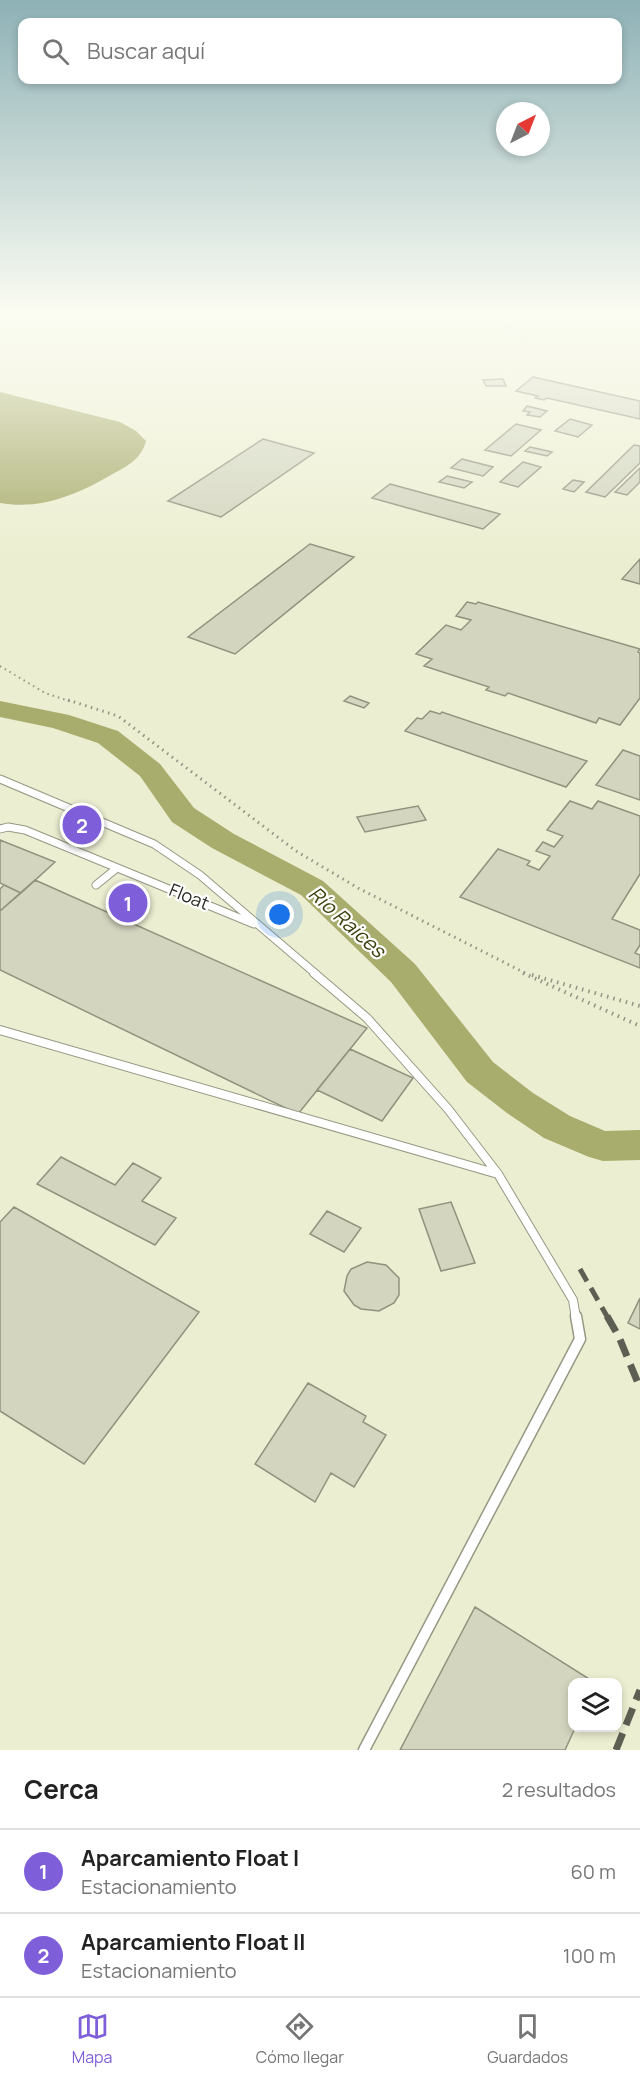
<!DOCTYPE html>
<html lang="es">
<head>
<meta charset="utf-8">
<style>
  body { margin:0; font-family:Manrope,sans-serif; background:#f6f6f6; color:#222 }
  .controls { position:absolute; right:18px; bottom:18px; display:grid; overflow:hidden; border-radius:12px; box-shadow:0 3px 9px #0003 }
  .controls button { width:54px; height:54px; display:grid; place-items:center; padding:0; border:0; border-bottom:2px solid #e0e0e0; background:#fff; color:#222; font:30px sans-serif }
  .compass { position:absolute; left:496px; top:102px; width:54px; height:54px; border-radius:50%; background:#fff; box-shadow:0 3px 9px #0003; rotate:42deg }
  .you { position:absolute; left:280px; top:915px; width:21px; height:21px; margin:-15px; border:4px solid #fff; border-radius:50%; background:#1a73e8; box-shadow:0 0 0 9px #1a73e833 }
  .badge { display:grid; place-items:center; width:39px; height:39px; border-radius:50%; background:#7f5ed9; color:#fff; font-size:20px; font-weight:700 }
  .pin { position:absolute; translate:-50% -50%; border:3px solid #fff; box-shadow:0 2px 6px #0006 }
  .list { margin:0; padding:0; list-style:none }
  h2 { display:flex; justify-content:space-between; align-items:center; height:78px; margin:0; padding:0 24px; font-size:26px }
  h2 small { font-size:20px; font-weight:400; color:#767676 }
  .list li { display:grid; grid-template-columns:39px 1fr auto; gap:18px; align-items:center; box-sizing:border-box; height:84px; padding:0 24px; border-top:2px solid #e0e0e0 }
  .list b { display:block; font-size:22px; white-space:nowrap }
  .list p { margin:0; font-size:20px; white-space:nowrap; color:#767676 }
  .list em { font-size:20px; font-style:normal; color:#767676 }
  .icon { flex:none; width:33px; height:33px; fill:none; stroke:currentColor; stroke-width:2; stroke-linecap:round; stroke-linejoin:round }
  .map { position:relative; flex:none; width:640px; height:1750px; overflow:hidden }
  .search { position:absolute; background:#fff; box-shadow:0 3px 9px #0003; left:18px; right:18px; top:18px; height:66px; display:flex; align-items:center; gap:15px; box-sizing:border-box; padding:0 21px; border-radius:12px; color:#767676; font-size:22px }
  .sheet { height:246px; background:#fff }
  nav { display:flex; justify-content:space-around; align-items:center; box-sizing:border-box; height:84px; border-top:2px solid #e0e0e0; background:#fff; font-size:16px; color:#767676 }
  nav a { display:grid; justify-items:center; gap:3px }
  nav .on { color:#7f5ed9 }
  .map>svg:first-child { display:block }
  .built { fill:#eceed1; fill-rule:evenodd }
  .water { fill:#a8ac6c }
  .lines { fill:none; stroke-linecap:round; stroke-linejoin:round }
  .river { fill:#a8ac6c; fill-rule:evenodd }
  .building { fill:#d3d5bf; stroke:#91927e; stroke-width:1.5 }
  .service-far2-casing { stroke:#969884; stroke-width:9 }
  .service-far1-casing { stroke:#969884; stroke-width:10 }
  .service-casing { stroke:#969884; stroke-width:13 }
  .path-far3 { stroke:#949585; stroke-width:1.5; stroke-dasharray:1 3; stroke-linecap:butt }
  .path-far2 { stroke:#949585; stroke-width:2; stroke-dasharray:1.5 4; stroke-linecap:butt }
  .path-far1 { stroke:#949585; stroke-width:3; stroke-dasharray:1.5 4.5; stroke-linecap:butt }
  .path { stroke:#949585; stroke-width:4; stroke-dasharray:1.5 5; stroke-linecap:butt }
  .service-far2 { stroke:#fff; stroke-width:7 }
  .service-far1 { stroke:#fff; stroke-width:8 }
  .service { stroke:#fff; stroke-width:10 }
  .rail-far1 { stroke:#5e5f53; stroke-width:5; stroke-dasharray:14 8; stroke-linecap:butt }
  .rail { stroke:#5e5f53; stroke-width:7; stroke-dasharray:18 9; stroke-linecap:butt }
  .labels { text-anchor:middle; stroke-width:4.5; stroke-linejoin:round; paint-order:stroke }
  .street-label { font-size:18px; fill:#292a21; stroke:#fff }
  .water-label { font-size:20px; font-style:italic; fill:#3e400d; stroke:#fff }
</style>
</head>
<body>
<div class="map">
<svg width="640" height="1750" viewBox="0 0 640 1750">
  <rect width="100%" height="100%" fill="#f7f8e3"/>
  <!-- built -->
  <path class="built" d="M 0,313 L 640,313 L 640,1750 L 0,1750 ZM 572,1682 L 618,1682 L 618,1728 L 572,1728 Z"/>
  <!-- water -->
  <path class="water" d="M 0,392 L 120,422 L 136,431 L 146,441 C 141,460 127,466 111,475 C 76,495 41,510 0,503 Z"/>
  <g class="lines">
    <!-- river -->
    <path class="river" d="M 0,701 L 69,715 L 118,731 L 160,764 L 194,808 L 234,834 L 323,881 L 415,964 L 493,1062 L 533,1093 L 570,1116 L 605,1131 L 640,1130 L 640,1160 L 603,1161 L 589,1157 L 544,1138 L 507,1113 L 467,1082 L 391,982 L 301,895 L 212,848 L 172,822 L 140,776 L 98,743 L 53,728 L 0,717 Z"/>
  </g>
  <!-- building -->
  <path class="building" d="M 533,377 L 640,401 L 640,419 L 547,398 L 544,400 L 535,398 L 538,396 L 516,391 Z
    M 503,379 L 506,386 L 486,386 L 483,380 Z
    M 527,406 L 547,411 L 540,417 L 527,415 L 530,412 L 523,411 Z
    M 570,419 L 592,425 L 578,437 L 555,431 Z
    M 516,424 L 541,430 L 511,456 L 485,450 Z
    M 263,439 L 314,453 L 221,517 L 168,501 Z
    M 634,445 L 640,446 L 640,463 L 605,497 L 586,492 Z
    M 530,447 L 552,452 L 547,456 L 525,451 Z
    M 462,459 L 493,467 L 483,476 L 451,468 Z
    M 523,462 L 541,467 L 518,487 L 500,482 Z
    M 640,468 L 640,482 L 627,495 L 615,492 Z
    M 447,476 L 472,482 L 464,488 L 439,482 Z
    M 573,480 L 584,482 L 574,492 L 563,489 Z
    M 390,484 L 500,514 L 483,529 L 372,498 Z
    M 310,544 L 354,557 L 235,654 L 188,637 Z
    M 640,559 L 640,584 L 622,579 Z
    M 467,602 L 476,604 L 478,602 L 640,649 L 638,652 L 640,653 L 640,698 L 620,725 L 599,718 L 596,723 L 508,693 L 505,696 L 486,690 L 489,687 L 424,666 L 432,659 L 416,654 L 446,625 L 461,630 L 471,620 L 456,616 Z
    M 350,696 L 369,703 L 364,708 L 344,701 Z
    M 430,711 L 440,714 L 442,712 L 587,761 L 566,787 L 405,731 L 417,718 L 422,719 Z
    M 623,750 L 640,756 L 640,800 L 596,785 Z
    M 570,801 L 592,809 L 598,801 L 640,816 L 640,874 L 612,919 L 640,930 L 640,945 L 635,953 L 640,955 L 640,968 L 460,897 L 498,849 L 530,861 L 527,865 L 539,870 L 550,856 L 536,851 L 543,842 L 554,847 L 563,836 L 547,830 Z
    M 418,806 L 426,820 L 365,832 L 357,817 Z
    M 0,840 L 55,862 L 21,893 L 0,883 Z
    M 35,880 L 367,1028 L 298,1114 L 0,970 L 0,911 Z
    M 4,885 L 21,893 L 0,911 L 0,889 Z
    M 350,1049 L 413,1078 L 382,1121 L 317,1090 Z
    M 61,1157 L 115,1185 L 133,1163 L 161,1178 L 142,1201 L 176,1218 L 155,1245 L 37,1184 Z
    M 451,1202 L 475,1263 L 441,1271 L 419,1209 Z
    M 14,1207 L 199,1312 L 84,1464 L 0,1411 L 0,1222 Z
    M 327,1211 L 361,1228 L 344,1252 L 310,1234 Z
    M 367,1262 L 386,1265 L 399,1278 L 399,1295 L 394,1303 L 379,1311 L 361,1309 L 354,1305 L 344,1291 L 347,1276 L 351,1269 Z
    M 640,1298 L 640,1329 L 628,1323 Z
    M 308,1383 L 366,1416 L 363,1422 L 386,1435 L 354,1487 L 331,1473 L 315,1502 L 255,1464 Z
    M 475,1607 L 594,1682 L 572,1682 L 572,1728 L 575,1728 L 565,1750 L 400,1750 Z"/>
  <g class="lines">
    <!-- service-far2 casing -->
    <g class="service-far2-casing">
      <path id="service-far2" d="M 0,779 L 154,844 L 200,875 L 316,974
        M 0,829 L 8,827 L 25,830 L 254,924
        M 96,885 L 117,868"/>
    </g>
    <!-- service-far1 casing -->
    <g class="service-far1-casing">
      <path id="service-far1" d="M 314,973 L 367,1018 L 448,1109 L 498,1174 L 573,1300 L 576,1318
        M 0,1030 L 498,1174"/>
    </g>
    <!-- service casing -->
    <g class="service-casing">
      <path id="service" d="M 364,1750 L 580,1339 L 576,1316"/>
    </g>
    <!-- path-far3 -->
    <path class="path-far3" d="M 489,313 L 524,339"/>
    <!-- path-far2 -->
    <path class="path-far2" d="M 0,666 L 45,693 L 72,702"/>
    <!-- path-far1 -->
    <path class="path-far1" d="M 68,700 L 118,716 L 296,851 L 358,888 L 527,974"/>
    <!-- path -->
    <path class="path" d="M 523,973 L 640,1026
      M 532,975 L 640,1006"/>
    <!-- service-far2 -->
    <use href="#service-far2" class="service-far2"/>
    <!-- service-far1 -->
    <use href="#service-far1" class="service-far1"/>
    <!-- service -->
    <use href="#service" class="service"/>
    <!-- rail-far1 -->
    <path class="rail-far1" d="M 580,1269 L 608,1318"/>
    <!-- rail -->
    <path class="rail" d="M 607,1316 L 619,1337 L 640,1388
      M 616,1750 L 640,1690"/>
  </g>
  <!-- sky -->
  <linearGradient id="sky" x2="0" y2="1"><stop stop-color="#8eb1b6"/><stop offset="0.56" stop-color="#fbfcf2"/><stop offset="1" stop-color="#fbfcf2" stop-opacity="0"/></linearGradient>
  <rect width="640" height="558" fill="url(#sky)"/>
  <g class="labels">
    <!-- street labels -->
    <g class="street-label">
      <text transform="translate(189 897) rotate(22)" y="6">Float</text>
    </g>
    <!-- water labels -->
    <g class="water-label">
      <text transform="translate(347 922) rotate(42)" y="7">Río Raices</text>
    </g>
  </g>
</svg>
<div class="controls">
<button><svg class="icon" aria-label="layers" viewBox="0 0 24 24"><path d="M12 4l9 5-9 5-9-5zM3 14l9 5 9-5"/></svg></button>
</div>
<svg class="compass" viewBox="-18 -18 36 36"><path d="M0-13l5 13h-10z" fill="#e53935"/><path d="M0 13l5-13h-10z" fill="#767676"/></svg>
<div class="you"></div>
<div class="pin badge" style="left:128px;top:903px">1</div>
<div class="pin badge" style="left:82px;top:825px">2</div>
<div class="search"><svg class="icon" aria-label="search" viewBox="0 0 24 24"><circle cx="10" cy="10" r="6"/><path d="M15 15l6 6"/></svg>Buscar aquí</div>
</div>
<section class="sheet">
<h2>Cerca<small>2 resultados</small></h2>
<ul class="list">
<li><span class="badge">1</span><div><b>Aparcamiento Float I</b><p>Estacionamiento</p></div><em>60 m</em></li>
<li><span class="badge">2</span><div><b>Aparcamiento Float II</b><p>Estacionamiento</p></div><em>100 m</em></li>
</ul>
</section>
<nav>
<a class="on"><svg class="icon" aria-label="map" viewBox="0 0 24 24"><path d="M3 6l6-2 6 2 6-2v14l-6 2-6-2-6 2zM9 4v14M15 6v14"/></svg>Mapa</a>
<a><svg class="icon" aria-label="directions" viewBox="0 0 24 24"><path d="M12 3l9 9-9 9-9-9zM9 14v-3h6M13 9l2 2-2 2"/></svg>Cómo llegar</a>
<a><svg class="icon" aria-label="saved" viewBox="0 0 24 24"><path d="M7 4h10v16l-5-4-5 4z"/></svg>Guardados</a>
</nav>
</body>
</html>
